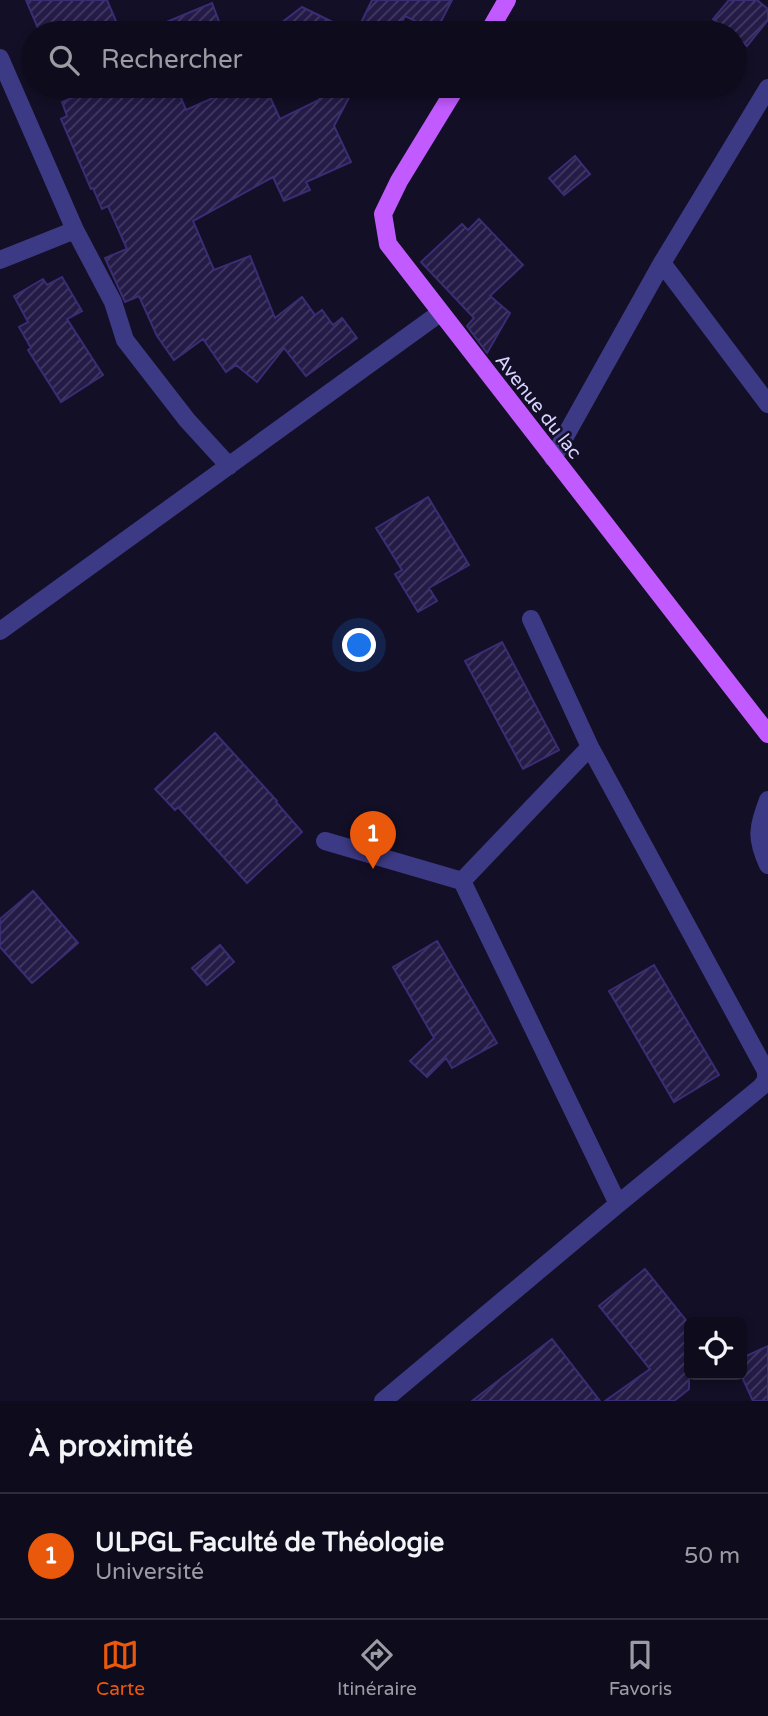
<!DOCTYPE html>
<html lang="fr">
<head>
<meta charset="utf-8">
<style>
  body { margin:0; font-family:"Varela Round",sans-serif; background:#1c1929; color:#f1f3f6 }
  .controls { position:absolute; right:21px; bottom:21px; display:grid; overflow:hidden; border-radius:10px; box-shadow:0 4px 10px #0003 }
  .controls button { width:63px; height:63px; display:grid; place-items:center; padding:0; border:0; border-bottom:2px solid #2e2b3b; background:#0e0b1c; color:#f1f3f6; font:35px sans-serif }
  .you { position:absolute; left:360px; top:646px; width:24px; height:24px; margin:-18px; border:5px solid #fff; border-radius:50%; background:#1a73e8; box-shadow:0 0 0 10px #1a73e833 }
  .badge { display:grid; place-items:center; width:46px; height:46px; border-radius:50%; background:#ea580c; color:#fff; font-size:23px; font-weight:700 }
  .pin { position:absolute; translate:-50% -58px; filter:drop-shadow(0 2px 4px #0008) }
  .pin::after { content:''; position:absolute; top:37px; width:24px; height:21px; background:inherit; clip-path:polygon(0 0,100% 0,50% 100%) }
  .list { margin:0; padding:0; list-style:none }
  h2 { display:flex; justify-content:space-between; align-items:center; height:91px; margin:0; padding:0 28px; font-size:30px }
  h2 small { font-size:23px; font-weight:400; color:#9b9ba3 }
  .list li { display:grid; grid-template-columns:46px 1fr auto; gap:21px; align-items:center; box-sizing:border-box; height:126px; padding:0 28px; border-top:2px solid #2e2b3b }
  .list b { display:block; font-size:26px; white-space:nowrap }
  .list p { margin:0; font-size:23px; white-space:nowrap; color:#9b9ba3 }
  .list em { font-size:23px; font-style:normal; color:#9b9ba3 }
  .icon { flex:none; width:38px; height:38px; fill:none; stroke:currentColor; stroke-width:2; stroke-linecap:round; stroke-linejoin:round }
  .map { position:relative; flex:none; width:768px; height:1401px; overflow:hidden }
  .search { position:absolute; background:#0e0b1c; box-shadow:0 4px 10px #0003; left:21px; right:21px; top:21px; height:77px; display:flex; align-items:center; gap:18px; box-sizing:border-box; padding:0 24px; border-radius:38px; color:#9b9ba3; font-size:26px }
  .sheet { height:217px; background:#0e0b1c }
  nav { display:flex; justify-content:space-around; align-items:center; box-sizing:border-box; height:98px; border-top:2px solid #2e2b3b; background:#0e0b1c; font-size:19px; color:#9b9ba3 }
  nav a { display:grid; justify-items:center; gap:4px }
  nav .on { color:#ea580c }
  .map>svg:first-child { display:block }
  .building { fill:url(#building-hatch); stroke:#3b2d73; stroke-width:2 }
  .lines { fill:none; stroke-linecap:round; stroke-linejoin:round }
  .minor { stroke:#3d3a85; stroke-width:18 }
  .major { stroke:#c25bff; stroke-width:18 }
  .labels { text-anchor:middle; stroke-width:5; stroke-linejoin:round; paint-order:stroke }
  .street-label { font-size:19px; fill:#d9d4ff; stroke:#130f26 }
</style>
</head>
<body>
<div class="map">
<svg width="768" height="1401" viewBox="0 0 768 1401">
  <defs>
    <pattern id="building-hatch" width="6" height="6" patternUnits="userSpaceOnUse" patternTransform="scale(1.75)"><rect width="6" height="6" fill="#241b47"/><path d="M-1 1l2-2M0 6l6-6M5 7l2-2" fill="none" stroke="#433b63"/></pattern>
  </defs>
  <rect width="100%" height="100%" fill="#130f26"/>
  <!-- building -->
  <path class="building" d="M 26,0 L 107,0 L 121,33 L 40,33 Z
    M 372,0 L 452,0 L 436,31 L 405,16 L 396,33 L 356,33 Z
    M 729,0 L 757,0 L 768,9 L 768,20 L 747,46 L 735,36 L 735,33 L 731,33 L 713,19 Z
    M 212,3 L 220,24 L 198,33 L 140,33 Z
    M 302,7 L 355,33 L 268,33 Z
    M 81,86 L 176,86 L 186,110 L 240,86 L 265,86 L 280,119 L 319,100 L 326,86 L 355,86 L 334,126 L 351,162 L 306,182 L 310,190 L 284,201 L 273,177 L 193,221 L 214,270 L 250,256 L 275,318 L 302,297 L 315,315 L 322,310 L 333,325 L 342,318 L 357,338 L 306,376 L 284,348 L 257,382 L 236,365 L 226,372 L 203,339 L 174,360 L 157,336 L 139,296 L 125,302 L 105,258 L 127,249 L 108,206 L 102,209 L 93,188 L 91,189 L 61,119 L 67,116 L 62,102 L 84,93 Z
    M 575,156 L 590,174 L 564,195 L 549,178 Z
    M 479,219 L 523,265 L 490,296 L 510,313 L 487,353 L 467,326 L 474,318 L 421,262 L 462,224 L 468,230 Z
    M 62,277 L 82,311 L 67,319 L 103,375 L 61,402 L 28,350 L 31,348 L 19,327 L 28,322 L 14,296 L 43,279 L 47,285 Z
    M 428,497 L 469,565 L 429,588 L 437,601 L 418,612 L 395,574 L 402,570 L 376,528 Z
    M 502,642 L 559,750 L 523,769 L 465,661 Z
    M 215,733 L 277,801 L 276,802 L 302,832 L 247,883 L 178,807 L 175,810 L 155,789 Z
    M 33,891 L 78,943 L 32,983 L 0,947 L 0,919 Z
    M 437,941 L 497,1043 L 452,1068 L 446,1058 L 427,1077 L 410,1061 L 434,1038 L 393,967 Z
    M 220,945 L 234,962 L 207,985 L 192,968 Z
    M 654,965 L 719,1075 L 674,1102 L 609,991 Z
    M 645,1269 L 689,1324 L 689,1389 L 674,1401 L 605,1401 L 650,1369 L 599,1306 Z
    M 552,1339 L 600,1401 L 472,1401 Z
    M 768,1346 L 768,1401 L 753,1401 L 742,1377 L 742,1358 Z"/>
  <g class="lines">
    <!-- minor -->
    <path class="minor" d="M 0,58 L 75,230 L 113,302 L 125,340 L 187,420 L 229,466
      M 0,260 L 75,230
      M 662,263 L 768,404
      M 553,458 L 662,263 L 768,88
      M 0,631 L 440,313
      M 590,747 L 462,881 L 618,1204
      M 768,800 C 758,828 755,837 768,865
      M 325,841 L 462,881
      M 383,1401 L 618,1204 L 761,1087 L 766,1080 L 766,1071 L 590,747 L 531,619"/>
    <!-- major -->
    <path class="major" d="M 488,33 L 507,0
      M 457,86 L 399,181 L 383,214 L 388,244 L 768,734"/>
  </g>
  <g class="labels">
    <!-- street labels -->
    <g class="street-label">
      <text transform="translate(539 406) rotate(52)" y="7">Avenue du lac</text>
    </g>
  </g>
</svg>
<div class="controls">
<button><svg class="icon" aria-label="locate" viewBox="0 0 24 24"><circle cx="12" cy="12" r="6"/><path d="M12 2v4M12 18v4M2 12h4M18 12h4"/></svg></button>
</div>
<div class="you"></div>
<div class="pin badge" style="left:373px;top:869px">1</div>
<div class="search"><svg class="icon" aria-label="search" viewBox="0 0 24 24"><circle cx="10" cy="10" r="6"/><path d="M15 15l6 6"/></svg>Rechercher</div>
</div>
<section class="sheet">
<h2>À proximité<small></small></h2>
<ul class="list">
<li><span class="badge">1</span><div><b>ULPGL Faculté de Théologie</b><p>Université</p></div><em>50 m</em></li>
</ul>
</section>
<nav>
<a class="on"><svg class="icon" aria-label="map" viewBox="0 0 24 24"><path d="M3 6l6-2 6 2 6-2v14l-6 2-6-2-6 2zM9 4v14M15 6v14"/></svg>Carte</a>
<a><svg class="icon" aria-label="directions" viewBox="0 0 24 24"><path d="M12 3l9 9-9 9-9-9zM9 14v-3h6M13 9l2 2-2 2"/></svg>Itinéraire</a>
<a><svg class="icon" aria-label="saved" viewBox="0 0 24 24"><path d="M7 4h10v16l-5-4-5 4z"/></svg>Favoris</a>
</nav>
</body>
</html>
